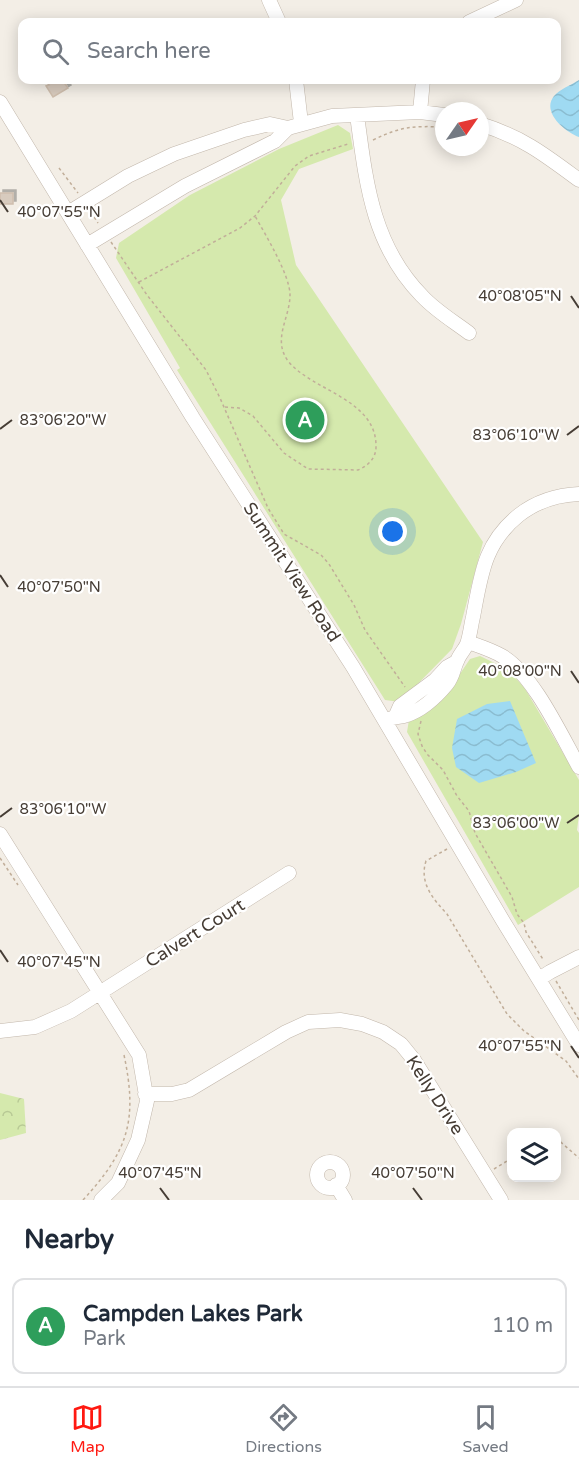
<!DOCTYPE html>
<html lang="en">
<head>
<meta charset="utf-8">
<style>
  body { margin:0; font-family:"Varela Round",sans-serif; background:#f2f2f3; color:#1f2937 }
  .controls { position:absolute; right:18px; bottom:18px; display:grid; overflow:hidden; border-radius:12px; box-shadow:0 3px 15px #0003 }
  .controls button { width:54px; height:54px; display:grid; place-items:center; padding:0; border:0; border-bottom:2px solid #e0e1e3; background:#fff; color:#1f2937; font:30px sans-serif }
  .compass { position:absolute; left:435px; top:102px; width:54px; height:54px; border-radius:50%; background:#fff; box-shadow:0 3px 15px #0003; rotate:56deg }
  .you { position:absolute; left:393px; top:532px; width:21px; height:21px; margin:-15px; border:4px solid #fff; border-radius:50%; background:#1a73e8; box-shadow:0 0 0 9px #1a73e833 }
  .badge { display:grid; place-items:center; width:39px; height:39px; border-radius:50%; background:#ff1911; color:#fff; font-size:20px; font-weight:700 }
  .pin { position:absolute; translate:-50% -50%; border:3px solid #fff; box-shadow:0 2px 6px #0006 }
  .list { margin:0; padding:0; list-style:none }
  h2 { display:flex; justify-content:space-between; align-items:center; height:78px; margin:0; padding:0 24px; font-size:26px }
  h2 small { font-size:20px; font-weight:400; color:#747a83 }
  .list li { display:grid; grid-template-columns:39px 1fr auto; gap:18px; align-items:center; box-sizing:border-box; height:96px; margin:0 12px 12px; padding:0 12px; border:2px solid #e0e1e3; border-radius:12px }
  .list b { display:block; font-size:22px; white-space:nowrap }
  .list p { margin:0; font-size:20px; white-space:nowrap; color:#747a83 }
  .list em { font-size:20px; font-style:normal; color:#747a83 }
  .icon { flex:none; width:33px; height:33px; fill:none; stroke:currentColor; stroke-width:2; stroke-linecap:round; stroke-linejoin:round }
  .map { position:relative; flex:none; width:579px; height:1200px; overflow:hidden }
  .search { position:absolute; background:#fff; box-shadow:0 3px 15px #0003; left:18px; right:18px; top:18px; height:66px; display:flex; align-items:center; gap:15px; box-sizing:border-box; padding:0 21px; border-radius:12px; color:#747a83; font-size:22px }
  .sheet { height:186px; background:#fff }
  nav { display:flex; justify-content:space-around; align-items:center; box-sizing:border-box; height:84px; border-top:2px solid #e0e1e3; background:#fff; font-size:16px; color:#747a83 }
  nav a { display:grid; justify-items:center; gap:3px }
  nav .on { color:#ff1911 }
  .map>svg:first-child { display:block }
  .green { fill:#d5e9ad }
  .forest { fill:url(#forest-crowns) }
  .water { fill:url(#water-waves) }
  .building { fill:#d8cbbe; stroke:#d0bfae; stroke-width:1.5; filter:url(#shadow) }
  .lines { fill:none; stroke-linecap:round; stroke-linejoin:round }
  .minor-casing { stroke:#c2b7ab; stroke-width:15 }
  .path { stroke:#c1ae99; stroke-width:1.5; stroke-dasharray:3 3; stroke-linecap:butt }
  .minor { stroke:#fff; stroke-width:14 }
  .ticks { fill:none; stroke:#463d35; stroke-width:2 }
  .labels { text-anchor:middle; stroke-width:4.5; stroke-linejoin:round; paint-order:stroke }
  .street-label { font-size:18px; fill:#463d35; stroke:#fff }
  .ticks-label { font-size:15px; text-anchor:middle; fill:#463d35; stroke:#fff; stroke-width:4.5; stroke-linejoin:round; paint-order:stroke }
</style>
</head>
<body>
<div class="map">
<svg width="579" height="1200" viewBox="0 0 579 1200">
  <defs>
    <pattern id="forest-crowns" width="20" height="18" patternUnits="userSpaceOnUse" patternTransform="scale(1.5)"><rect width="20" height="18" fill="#d5e9ad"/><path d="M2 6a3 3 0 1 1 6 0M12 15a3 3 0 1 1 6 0" fill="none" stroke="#b8c995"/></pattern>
    <pattern id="water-waves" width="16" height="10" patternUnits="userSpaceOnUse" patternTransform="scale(1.5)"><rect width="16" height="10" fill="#9fdaf2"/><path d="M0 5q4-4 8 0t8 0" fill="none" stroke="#8abcd0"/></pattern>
    <filter id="shadow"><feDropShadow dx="3" dy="-3" stdDeviation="0" flood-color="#0004"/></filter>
  </defs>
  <rect width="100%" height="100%" fill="#f3eee6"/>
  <!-- green -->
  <path class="green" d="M 338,125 L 350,133 L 353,149 L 299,169 L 281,200 L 296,265 L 483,542 L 461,624 L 452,649 L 400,702 L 385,700 L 177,370 L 180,368 L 116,258 L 119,243 L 190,195 L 279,149 Z
    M 480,656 L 507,669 L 524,687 L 579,780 L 579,815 L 577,830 L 579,833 L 579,887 L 518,925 L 407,732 L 409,720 L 447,693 L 470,659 Z"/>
  <!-- forest -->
  <path class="forest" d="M 0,1093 L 24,1099 L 26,1133 L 0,1140 Z"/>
  <!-- water -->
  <path class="water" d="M 579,80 L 579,137 C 565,132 541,112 554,96 C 560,89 571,85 579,80 Z
    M 510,701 L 536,763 L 516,772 L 479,783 L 456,767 L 452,748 L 457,719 L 487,704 Z"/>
  <!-- building -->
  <path class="building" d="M 45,80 L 62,80 L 68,88 L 53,97 L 46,86 L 49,85 Z
    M 0,193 L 13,193 L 13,204 L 0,204 Z"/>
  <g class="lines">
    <!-- minor casing -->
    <g class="minor-casing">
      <path id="minor" d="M 269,0 L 279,22
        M 469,22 L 516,0
        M 296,80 L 301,123
        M 0,102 L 193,418 L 353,667 L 503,921 L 579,1045
        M 420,112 L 423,80
        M 357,115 C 366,182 372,245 422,296 C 436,311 453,321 469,333
        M 480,124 C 522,137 544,154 579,180
        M 68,213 L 128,176 L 174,154 L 244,130 L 270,124 L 288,128 L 332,116 L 420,112 L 444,115
        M 87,245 L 185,186 L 275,141 L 288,128
        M 468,642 C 479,646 492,650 502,656 C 533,674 561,735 579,767
        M 396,715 L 400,706 L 435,680 L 447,667 L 456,662
        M 386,720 C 394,716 400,718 407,715 C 422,710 437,696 447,684 C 454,675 453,668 458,659 C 460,654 465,649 467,644 C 470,636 471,625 473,617 C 481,575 484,543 519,515 C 537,501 557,495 579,494
        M 0,834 L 139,1055 L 147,1101 L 138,1140 L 118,1183 L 101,1200
        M 539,979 L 550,972 L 579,957
        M 0,1031 L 35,1027 L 71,1011 L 289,873
        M 145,1094 L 172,1094 L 189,1090 L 286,1032 L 308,1022 L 340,1020 L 362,1024 L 383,1032 L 401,1044 L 414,1060 L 501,1200
        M317 1175a13 13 0 1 1 26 0a13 13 0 1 1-26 0Z
        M 336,1185 L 345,1200"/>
    </g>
    <!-- path -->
    <path class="path" d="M 373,140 C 402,126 413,126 444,127
      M 59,168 L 78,193
      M 91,212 L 98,223
      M 111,242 L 147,295 L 206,370 L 220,398 L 268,508 L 284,534 L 321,555 L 329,564 L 354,605 L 365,630 L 405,687
      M 139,282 L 240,228 L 255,216 L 295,166 L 309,156 L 348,144
      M 225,407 L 239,408 L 253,416 L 284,453 L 308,469 L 358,470 C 368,466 376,458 376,447 C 377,399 312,391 288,361 C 272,339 290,318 290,295 C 290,275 265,234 255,216
      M 421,721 L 418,734 L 422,746 L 427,754 L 443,770 L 457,796 L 469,811 L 475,833 L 512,897 L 517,914 L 524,923 L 526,932 L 544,961
      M 447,849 L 426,861 C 419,883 433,899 447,914 L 507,1014 L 524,1031 L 566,1061 L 579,1079
      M 0,858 L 18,885
      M 556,981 L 579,1020
      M 556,1138 L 579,1158
      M 494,1169 L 512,1158
      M 83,1200 C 128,1151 138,1121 124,1055"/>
    <!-- minor -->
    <use href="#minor" class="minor"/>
  </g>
  <!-- ticks -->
  <path class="ticks" d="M 0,200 L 8,212M 571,296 L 579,308M 0,429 L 12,420M 567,435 L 579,426M 0,575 L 8,587M 571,671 L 579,683M 0,817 L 12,808M 567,823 L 579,815M 0,950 L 8,962M 571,1046 L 579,1058M 160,1188 L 169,1200M 413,1188 L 422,1200"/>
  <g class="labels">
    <!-- street labels -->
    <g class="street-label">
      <text transform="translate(292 572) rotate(57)" y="6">Summit View Road</text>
      <text transform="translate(195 933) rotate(-32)" y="6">Calvert Court</text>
      <text transform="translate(435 1095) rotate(57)" y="6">Kelly Drive</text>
    </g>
  </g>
  <g class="ticks-label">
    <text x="59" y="217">40°07'55"N</text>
    <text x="520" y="301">40°08'05"N</text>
    <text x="63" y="425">83°06'20"W</text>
    <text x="516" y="440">83°06'10"W</text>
    <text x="59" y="592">40°07'50"N</text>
    <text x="520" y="676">40°08'00"N</text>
    <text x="63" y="814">83°06'10"W</text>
    <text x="516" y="828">83°06'00"W</text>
    <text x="59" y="967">40°07'45"N</text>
    <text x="520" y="1051">40°07'55"N</text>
    <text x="160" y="1178">40°07'45"N</text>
    <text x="413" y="1178">40°07'50"N</text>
  </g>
</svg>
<div class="controls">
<button><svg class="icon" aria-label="layers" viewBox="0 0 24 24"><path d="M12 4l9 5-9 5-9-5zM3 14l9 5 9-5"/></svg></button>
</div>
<svg class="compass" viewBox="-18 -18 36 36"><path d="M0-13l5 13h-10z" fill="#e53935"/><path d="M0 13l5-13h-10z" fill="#747a83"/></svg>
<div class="you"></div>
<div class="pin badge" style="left:305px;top:420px;background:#2e9e5b">A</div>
<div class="search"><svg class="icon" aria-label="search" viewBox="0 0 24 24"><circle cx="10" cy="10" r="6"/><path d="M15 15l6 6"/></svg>Search here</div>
</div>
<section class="sheet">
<h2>Nearby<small></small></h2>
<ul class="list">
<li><span class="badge" style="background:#2e9e5b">A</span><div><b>Campden Lakes Park</b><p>Park</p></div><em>110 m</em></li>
</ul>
</section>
<nav>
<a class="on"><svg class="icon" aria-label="map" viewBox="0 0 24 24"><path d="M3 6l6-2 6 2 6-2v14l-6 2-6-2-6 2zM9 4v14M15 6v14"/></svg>Map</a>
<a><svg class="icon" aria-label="directions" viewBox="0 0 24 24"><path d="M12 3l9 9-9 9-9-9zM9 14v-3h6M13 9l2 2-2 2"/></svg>Directions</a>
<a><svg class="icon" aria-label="saved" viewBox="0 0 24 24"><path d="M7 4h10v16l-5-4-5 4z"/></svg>Saved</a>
</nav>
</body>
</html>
